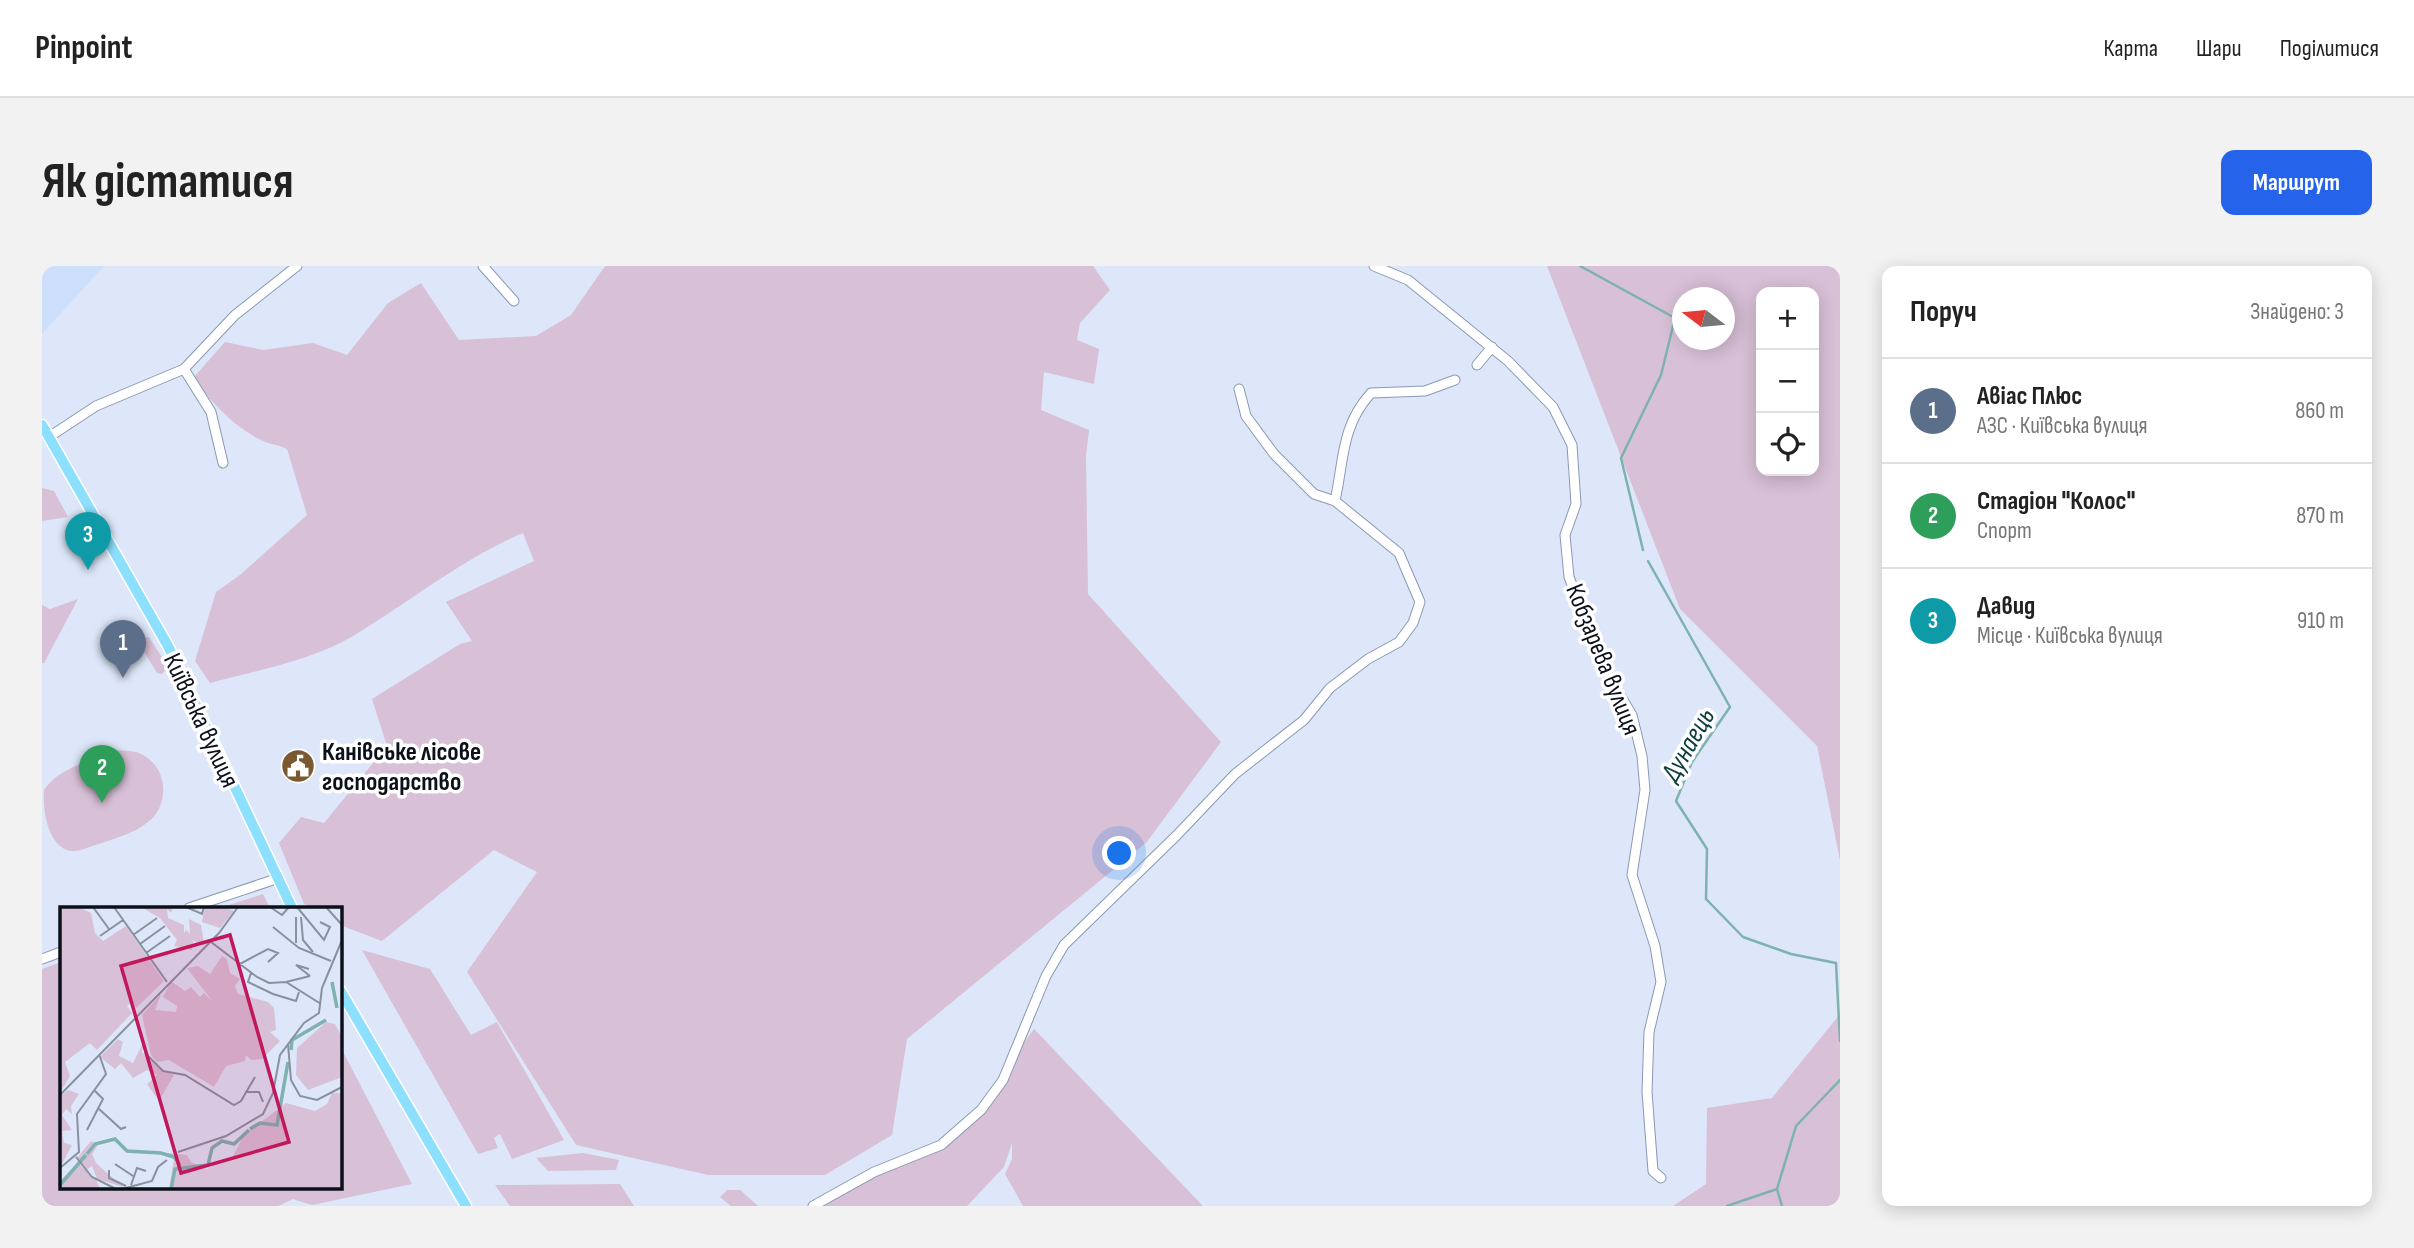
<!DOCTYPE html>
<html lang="uk">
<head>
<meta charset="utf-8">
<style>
  body { margin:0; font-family:"Sofia Sans Condensed",sans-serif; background:#f2f2f2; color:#222 }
  .controls { position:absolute; right:21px; top:21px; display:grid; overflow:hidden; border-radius:14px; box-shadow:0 4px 18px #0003 }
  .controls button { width:63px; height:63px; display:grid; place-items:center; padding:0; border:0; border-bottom:2px solid #e0e0e0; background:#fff; color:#222; font:35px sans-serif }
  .compass { position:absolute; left:1630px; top:21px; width:63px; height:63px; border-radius:50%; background:#fff; box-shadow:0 4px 18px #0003; rotate:286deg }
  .you { position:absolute; left:1078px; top:588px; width:24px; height:24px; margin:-18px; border:5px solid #fff; border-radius:50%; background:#1a73e8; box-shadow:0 0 0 10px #1a73e833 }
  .badge { display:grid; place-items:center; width:46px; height:46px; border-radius:50%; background:#2563eb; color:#fff; font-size:23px; font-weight:700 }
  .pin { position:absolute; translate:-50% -58px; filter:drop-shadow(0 2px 4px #0008) }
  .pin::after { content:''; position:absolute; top:37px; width:24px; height:21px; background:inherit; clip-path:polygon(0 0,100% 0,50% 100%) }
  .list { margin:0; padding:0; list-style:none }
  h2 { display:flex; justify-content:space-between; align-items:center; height:91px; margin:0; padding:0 28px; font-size:30px }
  h2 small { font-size:23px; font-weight:400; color:#767676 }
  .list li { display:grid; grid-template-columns:46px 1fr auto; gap:21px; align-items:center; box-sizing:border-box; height:105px; padding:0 28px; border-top:2px solid #e0e0e0 }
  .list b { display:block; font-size:26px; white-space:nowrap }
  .list p { margin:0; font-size:23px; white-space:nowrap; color:#767676 }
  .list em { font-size:23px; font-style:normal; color:#767676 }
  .icon { flex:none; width:38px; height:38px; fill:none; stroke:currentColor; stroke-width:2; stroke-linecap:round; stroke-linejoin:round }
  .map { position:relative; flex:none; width:1798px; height:940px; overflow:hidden; border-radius:14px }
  header { display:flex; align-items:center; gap:42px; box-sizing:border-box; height:98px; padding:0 35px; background:#fff; border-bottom:2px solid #e0e0e0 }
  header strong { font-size:33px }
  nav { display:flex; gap:38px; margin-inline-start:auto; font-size:24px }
  .intro { display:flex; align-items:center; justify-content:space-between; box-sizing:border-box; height:168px; padding:0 42px }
  h1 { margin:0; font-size:49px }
  .button { padding:18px 32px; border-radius:14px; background:#2563eb; color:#fff; font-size:24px; font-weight:700 }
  main { display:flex; gap:42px; padding:0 42px }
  aside { flex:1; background:#fff; border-radius:14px; box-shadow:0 4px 18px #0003 }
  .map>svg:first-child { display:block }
  .built { fill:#cedffc }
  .green { fill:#d8c0d6; fill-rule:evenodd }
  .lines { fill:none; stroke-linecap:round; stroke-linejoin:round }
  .stream { stroke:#7eb2b0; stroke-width:2.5 }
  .minor-casing { stroke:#8999b4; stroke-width:11 }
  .major-casing { stroke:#fff; stroke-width:13 }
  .minor { stroke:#fff; stroke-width:9 }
  .major { stroke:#8cdffd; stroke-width:10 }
  .labels { text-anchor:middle; stroke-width:7; stroke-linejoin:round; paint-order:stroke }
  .street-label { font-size:26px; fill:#0b101a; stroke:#fff }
  .poi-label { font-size:26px; font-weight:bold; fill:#0b101a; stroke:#fff; text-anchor:start }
  .water-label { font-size:28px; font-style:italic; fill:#0c3d3d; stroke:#fff }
  .inset-river { fill:none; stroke:#7eb2b0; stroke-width:3.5 }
  .inset-road { fill:none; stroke:#8991a0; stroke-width:2 }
  .view { fill:#c2185b; fill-opacity:0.15; stroke:#c2185b; stroke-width:3.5 }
  .inset-edge { fill:none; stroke:#0b101a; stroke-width:3.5 }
</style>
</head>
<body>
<header>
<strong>Pinpoint</strong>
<nav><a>Карта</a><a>Шари</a><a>Поділитися</a></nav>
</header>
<div class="intro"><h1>Як дістатися</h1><a class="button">Маршрут</a></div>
<main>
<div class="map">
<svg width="1798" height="940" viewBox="0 0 1798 940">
  <rect width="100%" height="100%" fill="#dde7f9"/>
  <!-- built -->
  <path class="built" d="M 0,0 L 62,0 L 0,68 Z"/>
  <!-- green -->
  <path class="green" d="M 563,0 L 1051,0 L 1068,24 L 1038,57 L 1035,74 L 1057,83 L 1052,118 L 1002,106 L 999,144 L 1047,164 L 1044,190 L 1046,328 L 1179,476 L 1104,577 L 865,773 L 850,869 L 783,909 L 666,909 L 534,879 L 425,706 L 495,606 L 452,584 L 340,675 L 298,659 L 298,642 L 270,642 L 262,638 L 237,577 L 259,551 L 282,557 L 345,480 L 330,433 L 418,378 L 430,375 L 404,336 L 492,295 L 481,267 C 420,293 368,336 311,370 C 271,394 213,405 168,417 L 153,395 L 174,326 L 198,309 L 265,249 L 245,183 C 236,178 228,179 219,174 C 189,159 171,137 151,112 L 183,76 L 221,84 L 271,77 L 305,89 L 346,37 L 379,17 L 417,74 L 494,70 L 529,49 Z
    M 1505,0 L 1798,0 L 1798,594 L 1775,480 L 1638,343 ZM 1719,26 L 1772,26 L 1772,205 L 1719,205 ZM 1640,32 L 1682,32 L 1682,74 L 1640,74 Z
    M 0,222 L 12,225 L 26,251 L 0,255 Z
    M 36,333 L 2,397 L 0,397 L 0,339 L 8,343 Z
    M 107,371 L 126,401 L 120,408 L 115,407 L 98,379 L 102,372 Z
    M 71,484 C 79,485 90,484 97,487 C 126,499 129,538 106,556 C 91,569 61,576 42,583 C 9,595 0,549 2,524 C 15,503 50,494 71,484 Z
    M 221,628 L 228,642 L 178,642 Z
    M 320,684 L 388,703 L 429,769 L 455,756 L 522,874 L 470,893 L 458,868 L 452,872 L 456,882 L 436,888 Z
    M 19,696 L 19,921 L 298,921 L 298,780 L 370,918 L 270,939 L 251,933 L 236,940 L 0,940 L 0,703 Z
    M 1798,748 L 1798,940 L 1631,940 L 1664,918 L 1665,842 L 1730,832 Z
    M 992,763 L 1161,940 L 981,940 L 963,908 L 970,893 L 970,877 L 962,901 L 925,940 L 771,940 C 811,915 858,904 898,880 C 941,854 962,802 992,763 Z
    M 541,887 L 577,894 L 574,904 L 506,905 L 494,892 Z
    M 578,918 L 592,940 L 468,940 L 453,919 Z
    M 685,924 L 698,924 L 716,940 L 689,940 L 678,931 Z"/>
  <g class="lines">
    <!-- stream -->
    <path class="stream" d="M 1538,0 L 1633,52 L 1619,109 L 1579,192 L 1601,284
      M 1606,295 L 1688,441 L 1650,496 L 1634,535 L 1665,583 L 1664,633 L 1701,671 L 1749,688 L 1794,697 L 1798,775
      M 1685,940 L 1735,923
      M 1740,940 L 1735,923 L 1754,860 L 1798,814"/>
    <!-- minor casing -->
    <g class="minor-casing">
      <path id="minor" d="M 441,0 L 472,35
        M 1332,0 L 1366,14 L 1466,95 L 1511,141 L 1530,179 L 1534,238 L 1523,269 L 1527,311 L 1562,402 L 1590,449 L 1600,490 L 1603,524 L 1590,609 L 1613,680 L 1619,716 L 1607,766 L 1605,826 L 1611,905 L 1619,912
        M 1435,99 L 1450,81
        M 142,103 L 169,146 L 181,197
        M 7,171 L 54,140 L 142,103 L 193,49 L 255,0
        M 1293,235 C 1302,194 1299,160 1329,127 L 1383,125 L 1413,114
        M 147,642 L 234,613
        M 0,693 L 19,686
        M 771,940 L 832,906 L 899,879 L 939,844 L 961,814 L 1004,710 L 1022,679 L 1135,569 L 1193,508 L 1262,454 L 1288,422 L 1326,393 L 1357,376 L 1371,357 L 1378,336 L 1357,287 L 1293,235 L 1272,228 L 1232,188 L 1204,150 L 1197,123"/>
    </g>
    <!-- major casing -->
    <g class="major-casing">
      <path id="major" d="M 0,159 L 126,380 L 250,642
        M 298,724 L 424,940"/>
    </g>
    <!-- minor -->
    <use href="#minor" class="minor"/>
    <!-- major -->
    <use href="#major" class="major"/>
  </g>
  <!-- icons -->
  <defs>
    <g id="civic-disc" transform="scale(1.75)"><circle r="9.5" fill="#7a5930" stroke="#fff"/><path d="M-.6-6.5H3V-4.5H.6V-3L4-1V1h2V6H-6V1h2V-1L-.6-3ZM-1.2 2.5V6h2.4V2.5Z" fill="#fff"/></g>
  </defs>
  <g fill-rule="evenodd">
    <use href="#civic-disc" x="256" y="500"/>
  </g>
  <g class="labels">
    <!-- street labels -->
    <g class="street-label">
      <text transform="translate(1562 393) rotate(68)" y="9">Кобзарева вулиця</text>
      <text transform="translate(160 454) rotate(65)" y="9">Київська вулиця</text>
    </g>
    <!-- poi labels -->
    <g class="poi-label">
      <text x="280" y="494">Канівське лісове<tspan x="280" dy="30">господарство</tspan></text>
    </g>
    <!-- water labels -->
    <g class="water-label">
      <text transform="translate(1645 478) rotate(-60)" y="10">Дунаець</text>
    </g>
  </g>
  <!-- overview -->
  <g transform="translate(18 641)">
    <rect width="282" height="282" fill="#dde7f9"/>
    <path d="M 0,0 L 18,0 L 31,6 L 35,26 L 43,34 L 66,19 L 104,74 L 76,101 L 72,95 L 67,99 L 72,106 L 37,143 L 30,136 L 5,155 L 10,169 L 0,186 ZM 81,0 L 113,0 L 111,6 L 107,2 L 108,11 L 124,18 L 124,26 L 126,23 L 130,27 L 129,12 L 141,18 L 144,37 L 133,34 L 132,43 L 114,39 L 117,33 L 100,11 ZM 145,0 L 165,0 L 174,4 L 160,21 L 142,15 ZM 162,49 L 167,52 L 170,66 L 180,72 L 175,79 L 178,87 L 208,95 L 214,101 L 216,123 L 210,125 L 220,134 L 202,152 L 191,153 L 186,148 L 185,154 L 166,159 L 154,180 L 109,153 L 97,155 L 91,148 L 82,108 L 101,87 L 95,103 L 116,105 L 117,99 L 103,90 L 111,74 L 125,84 L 131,80 L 140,90 L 144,86 L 152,94 L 127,61 L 138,59 L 150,67 ZM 266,115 L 275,117 L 282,130 L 282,170 L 248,183 L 236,168 L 237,141 ZM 58,132 L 63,135 L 59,149 L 73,156 L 84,134 L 82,145 L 98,161 L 114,168 L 99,194 L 87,177 L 97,168 L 87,163 L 73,171 L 61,156 L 55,162 L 40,150 ZM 8,183 L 19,187 L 11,199 L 12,207 L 6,202 L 2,208 L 12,223 L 2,224 L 4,236 L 12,238 L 1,259 L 0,189 ZM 272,186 L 282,186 L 282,282 L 109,282 L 114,252 L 90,244 L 127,248 L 131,255 L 147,262 L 173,249 L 184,228 L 226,196 L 255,204 L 267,197 ZM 31,234 L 38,238 L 32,247 L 36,256 L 63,280 L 37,272 L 32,259 L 26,263 L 17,251 ZM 18,256 L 36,273 L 40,282 L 0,282 L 0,274 Z" fill="#d8c0d6"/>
    <path class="inset-river" d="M 272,75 L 277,101M 231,143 L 232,133 L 266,113M 190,222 L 200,216 L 217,218 L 228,155M 27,247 L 35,237 L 55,232 L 67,244 L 101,246 L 114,250 L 120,258M 0,278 L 26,248M 111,282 L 115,262 L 148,258 L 152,241 L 162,234 L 174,237 L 189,223"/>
    <path class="inset-road" d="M 33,0 L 49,22M 54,0 L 107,75M 126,0 L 142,7 L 144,0M 210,0 L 222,8 L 229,0M 237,0 L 264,33 L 270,20 L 260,15M 266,0 L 282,18M 236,10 L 236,36M 241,10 L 243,33 L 253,45M 213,20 L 239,41 L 271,54M 73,28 L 97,11M 40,29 L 63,13M 151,35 L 197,70 L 209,76 L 226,75 L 261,97M 80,37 L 105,19M 86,46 L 110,29M 178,58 L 208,42 L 218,46 L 208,55M 249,62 L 236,58 L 250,69M 191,66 L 188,75 L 213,87 L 236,94 L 239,85M 226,75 L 250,69M 228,137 L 231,173 L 240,189 L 257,193 L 282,180M 85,146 L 103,164 L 125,168 L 174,198 L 181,194 L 195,170M 185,185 L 199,185 L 203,195M 0,188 L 159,26 L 178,0M 39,202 L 61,222 L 66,220M 27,223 L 43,192 L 35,184M 118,245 L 166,229 L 203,207 L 213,186 L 220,148 L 244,116 L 259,106 L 262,81 L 282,33M 16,250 L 32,270 L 56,282M 55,257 L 73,269M 0,261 L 19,245 L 17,207 L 46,167 L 39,147M 49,263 L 49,271 L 66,279M 71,278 L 77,261 L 86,264M 62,282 L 92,274 L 98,260 L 107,253"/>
    <path class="view" d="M 170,28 L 229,235 L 121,266 L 61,59 Z"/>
    <rect width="282" height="282" class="inset-edge"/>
  </g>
</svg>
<div class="controls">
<button>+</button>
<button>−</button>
<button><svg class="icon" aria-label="locate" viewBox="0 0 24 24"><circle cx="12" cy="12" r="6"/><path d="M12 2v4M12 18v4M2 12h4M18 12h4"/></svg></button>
</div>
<svg class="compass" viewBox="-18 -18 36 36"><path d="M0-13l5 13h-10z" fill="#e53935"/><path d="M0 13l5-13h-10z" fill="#767676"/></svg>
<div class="you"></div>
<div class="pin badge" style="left:81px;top:412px;background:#5c6f8a">1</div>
<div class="pin badge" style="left:60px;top:537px;background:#2e9e5b">2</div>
<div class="pin badge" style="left:46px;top:304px;background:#0f9aa8">3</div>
</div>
<aside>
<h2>Поруч<small>Знайдено: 3</small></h2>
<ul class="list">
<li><span class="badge" style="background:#5c6f8a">1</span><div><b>Авіас Плюс</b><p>АЗС · Київська вулиця</p></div><em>860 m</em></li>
<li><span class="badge" style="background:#2e9e5b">2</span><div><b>Стадіон &quot;Колос&quot;</b><p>Спорт</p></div><em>870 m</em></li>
<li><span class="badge" style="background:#0f9aa8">3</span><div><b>Давид</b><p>Місце · Київська вулиця</p></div><em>910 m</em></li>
</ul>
</aside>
</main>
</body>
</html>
